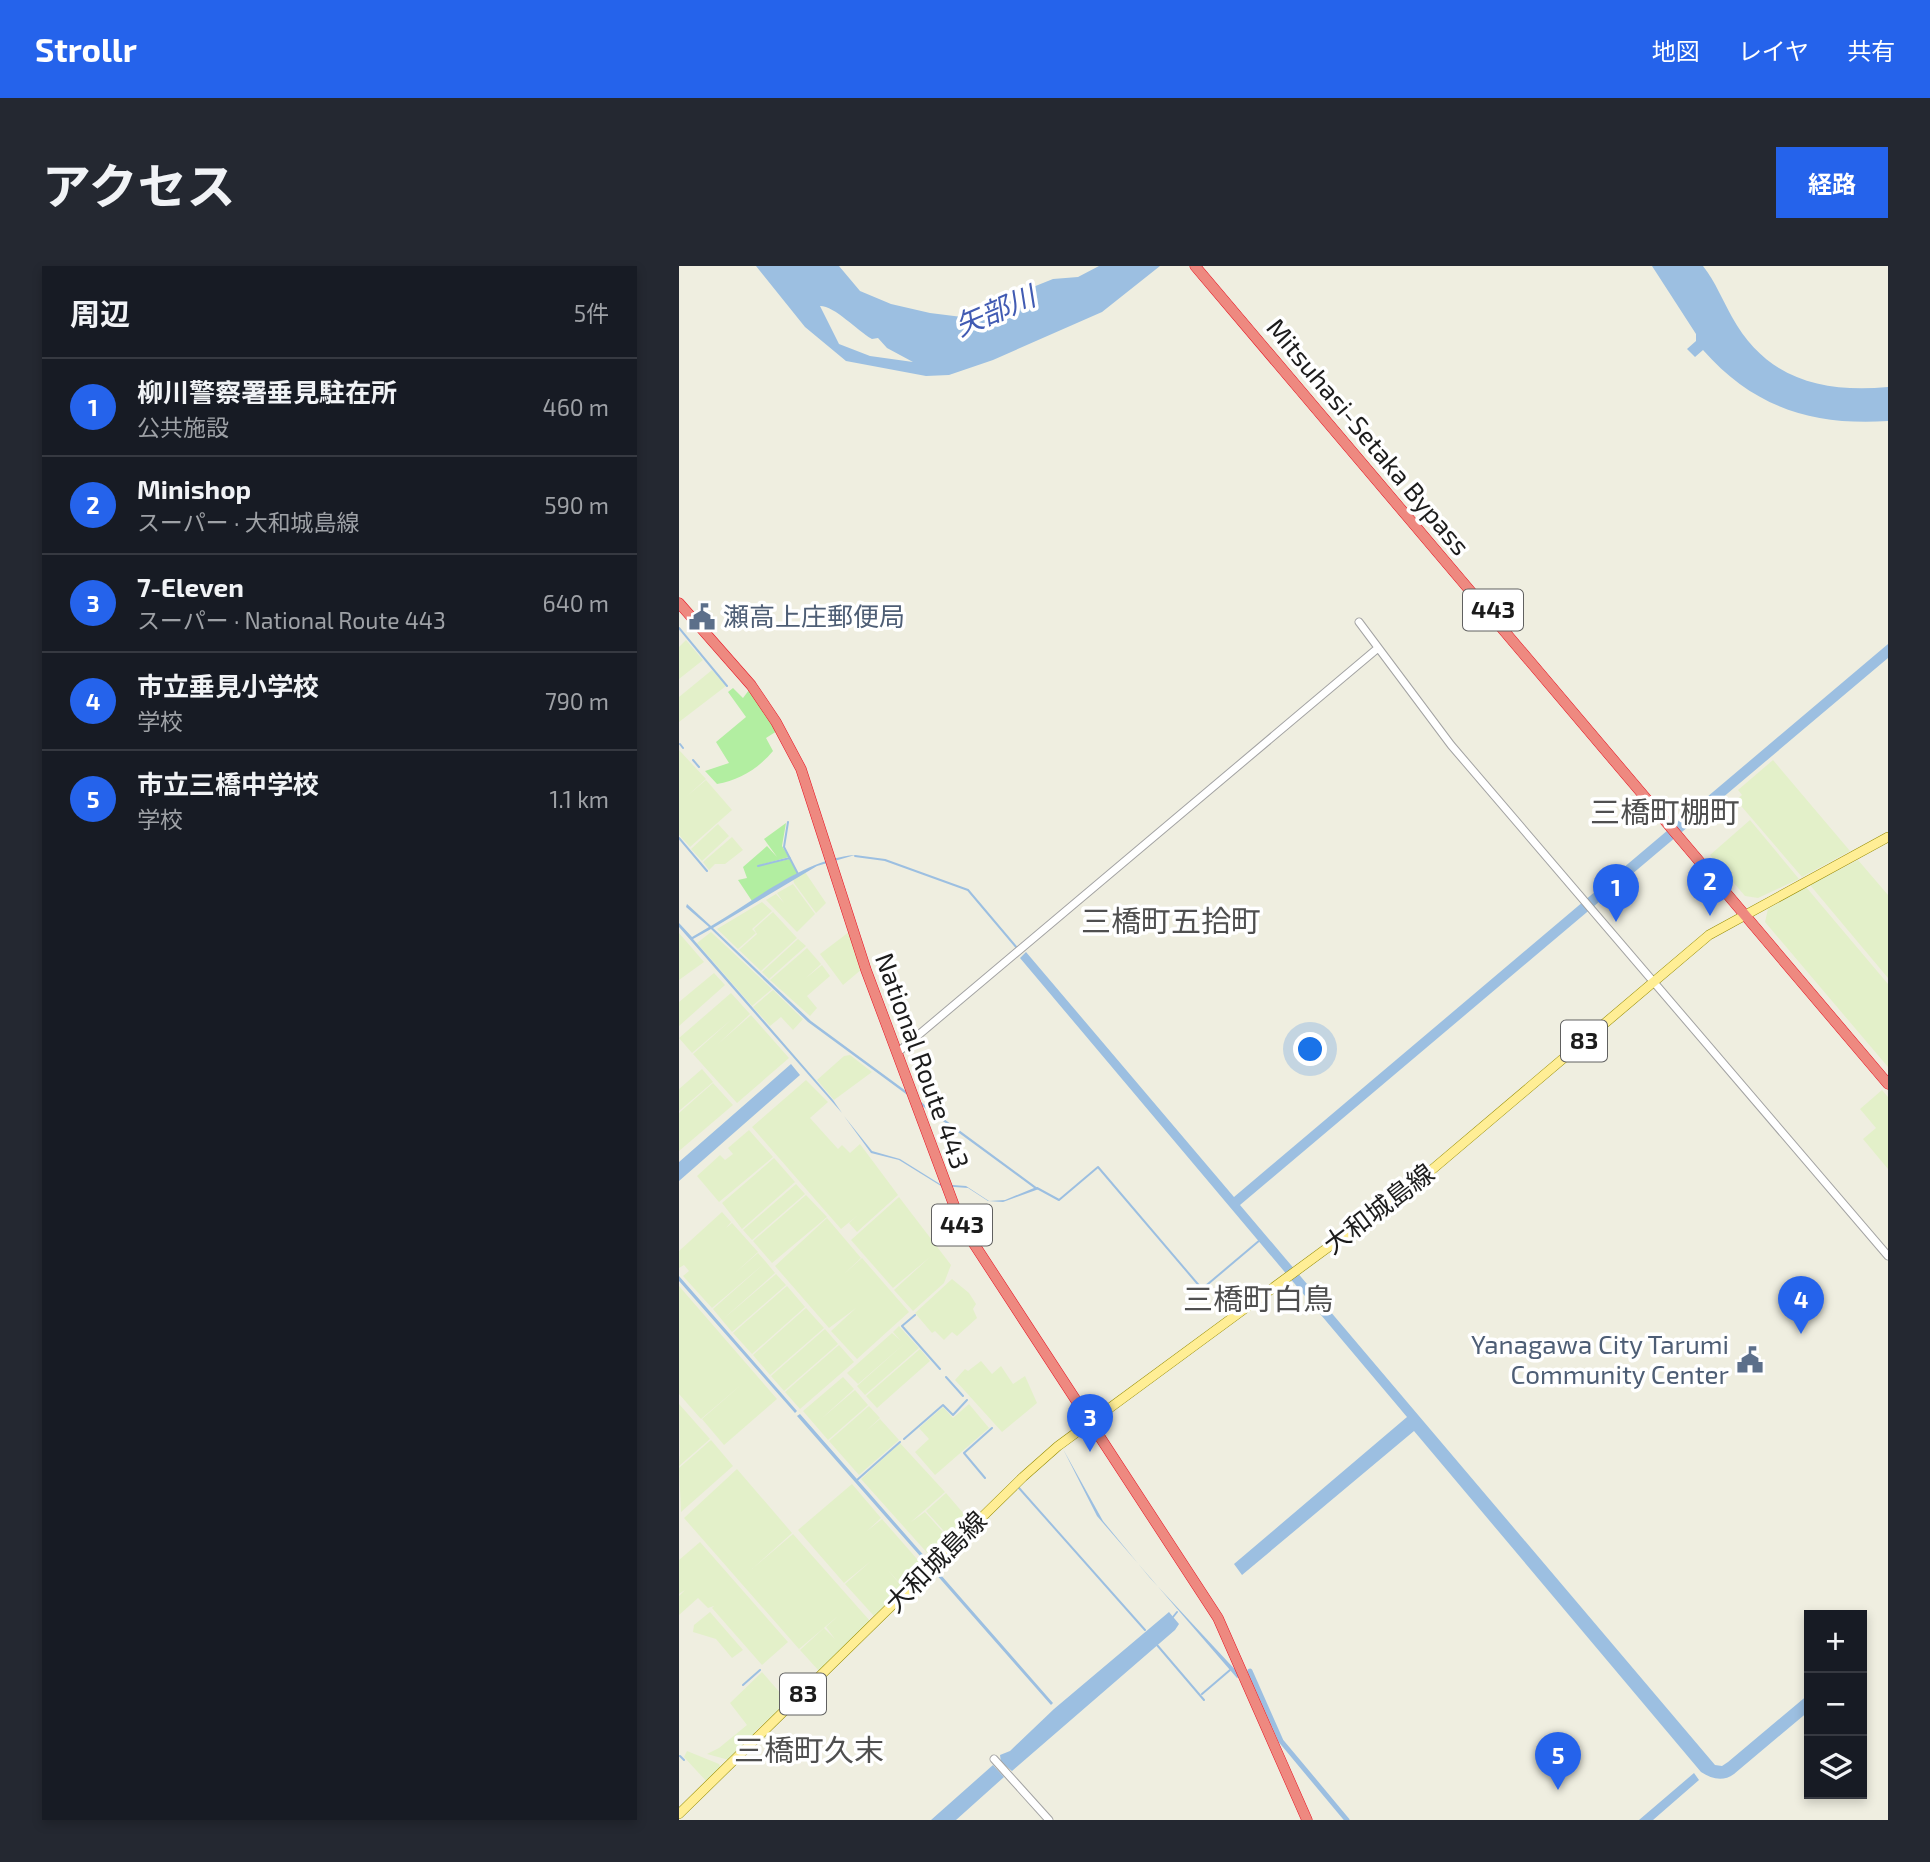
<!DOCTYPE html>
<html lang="ja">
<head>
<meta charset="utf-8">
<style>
  body { margin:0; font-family:"Exo 2","Noto Sans JP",sans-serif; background:#242831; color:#f1f3f6 }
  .controls { position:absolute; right:21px; bottom:21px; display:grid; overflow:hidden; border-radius:0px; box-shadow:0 4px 10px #0003 }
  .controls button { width:63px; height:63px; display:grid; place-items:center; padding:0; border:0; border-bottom:2px solid #363941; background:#171b24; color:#f1f3f6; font:35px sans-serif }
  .you { position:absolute; left:632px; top:784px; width:24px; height:24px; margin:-18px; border:5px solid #fff; border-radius:50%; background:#1a73e8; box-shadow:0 0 0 10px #1a73e833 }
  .badge { display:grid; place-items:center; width:46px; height:46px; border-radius:50%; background:#2563eb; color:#fff; font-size:23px; font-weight:700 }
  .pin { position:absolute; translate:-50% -58px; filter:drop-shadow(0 2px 4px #0008) }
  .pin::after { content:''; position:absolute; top:37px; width:24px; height:21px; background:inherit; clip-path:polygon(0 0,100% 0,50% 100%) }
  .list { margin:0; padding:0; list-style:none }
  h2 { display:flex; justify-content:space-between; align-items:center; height:91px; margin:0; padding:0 28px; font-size:30px }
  h2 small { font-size:23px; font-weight:400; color:#9ea1a6 }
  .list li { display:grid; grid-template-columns:46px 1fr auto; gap:21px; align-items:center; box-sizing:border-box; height:98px; padding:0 28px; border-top:2px solid #363941 }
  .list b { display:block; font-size:26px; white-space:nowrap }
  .list p { margin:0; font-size:23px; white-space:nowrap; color:#9ea1a6 }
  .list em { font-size:23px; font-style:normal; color:#9ea1a6 }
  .icon { flex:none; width:38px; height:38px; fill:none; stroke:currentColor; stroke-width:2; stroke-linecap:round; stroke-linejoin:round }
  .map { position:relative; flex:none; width:1209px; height:1554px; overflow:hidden; border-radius:0px }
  header { display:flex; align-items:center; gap:42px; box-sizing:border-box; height:98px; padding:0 35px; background:#2563eb; color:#fff }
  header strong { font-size:33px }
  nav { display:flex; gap:38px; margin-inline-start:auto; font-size:24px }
  .intro { display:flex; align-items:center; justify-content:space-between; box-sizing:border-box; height:168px; padding:0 42px }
  h1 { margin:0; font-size:49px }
  .button { padding:18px 32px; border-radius:0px; background:#2563eb; color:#fff; font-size:24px; font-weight:700 }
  main { display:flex; gap:42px; padding:0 42px }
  aside { flex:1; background:#171b24; border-radius:0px; box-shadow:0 4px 10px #0003 }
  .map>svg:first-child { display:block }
  .farmland { fill:#e3f0c9 }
  .grass { fill:#b2eea1 }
  .water { fill:#9cbfe1; fill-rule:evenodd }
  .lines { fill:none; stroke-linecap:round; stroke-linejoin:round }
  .stream { stroke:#9cbfe1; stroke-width:2 }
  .canal { stroke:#9cbfe1; stroke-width:5 }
  .minor-casing { stroke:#a3a3a3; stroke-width:9 }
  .major-casing { stroke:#948b00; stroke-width:10 }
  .highway-casing { stroke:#e61423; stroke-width:11 }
  .minor { stroke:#fff; stroke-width:7 }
  .major { stroke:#ffee95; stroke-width:9 }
  .highway { stroke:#ee8980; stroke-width:10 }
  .labels { text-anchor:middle; stroke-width:7; stroke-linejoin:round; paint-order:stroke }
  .shield { fill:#fff; stroke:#606060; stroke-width:2 }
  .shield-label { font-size:24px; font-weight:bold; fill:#1c1c1c }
  .street-label { font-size:26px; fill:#1c1c1c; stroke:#fff }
  .service-label { font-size:26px; fill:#4e5e75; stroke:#fff; text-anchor:start }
  .water-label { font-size:28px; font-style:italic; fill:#415bb3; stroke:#fff }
  .quarter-label { font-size:30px; fill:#4f4f4f; stroke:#fff }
</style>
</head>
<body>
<header>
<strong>Strollr</strong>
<nav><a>地図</a><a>レイヤ</a><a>共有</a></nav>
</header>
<div class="intro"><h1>アクセス</h1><a class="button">経路</a></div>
<main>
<aside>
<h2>周辺<small>5件</small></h2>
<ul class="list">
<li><span class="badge">1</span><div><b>柳川警察署垂見駐在所</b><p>公共施設</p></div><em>460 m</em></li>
<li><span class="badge">2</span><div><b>Minishop</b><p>スーパー · 大和城島線</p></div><em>590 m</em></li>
<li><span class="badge">3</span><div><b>7-Eleven</b><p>スーパー · National Route 443</p></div><em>640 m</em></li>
<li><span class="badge">4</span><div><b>市立垂見小学校</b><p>学校</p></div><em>790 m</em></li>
<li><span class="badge">5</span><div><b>市立三橋中学校</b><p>学校</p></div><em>1.1 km</em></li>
</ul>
</aside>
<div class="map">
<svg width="1209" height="1554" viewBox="0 0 1209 1554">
  <rect width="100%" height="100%" fill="#efeee0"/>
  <!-- farmland -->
  <path class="farmland" d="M 7,374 L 24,394 L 0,413 L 0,381 Z
    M 33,404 L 47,420 L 0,456 L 0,431 Z
    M 0,484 L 27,513 L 8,530 L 27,514 L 53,544 L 11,581 L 0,569 Z
    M 1094,494 L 1171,585 L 1123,611 L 1057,534 L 1063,529 L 1059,524 Z
    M 1071,554 L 1120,613 L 1079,632 L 1066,630 L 1031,589 Z
    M 39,558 L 50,570 L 23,595 L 12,583 Z
    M 53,571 L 64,584 L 46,598 L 36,598 L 30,604 L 24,596 Z
    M 1179,594 L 1209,629 L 1209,712 L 1131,619 Z
    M 126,606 L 147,637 L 137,647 L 115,617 L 114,613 Z
    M 114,618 L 136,648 L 118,666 L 87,634 L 97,628 L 105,637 L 98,627 Z
    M 1127,621 L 1209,718 L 1209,801 L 1086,656 L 1089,643 Z
    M 83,636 L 93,645 L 73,663 L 77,667 L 59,683 L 38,663 Z
    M 94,646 L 118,672 L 82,705 L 60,684 L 78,668 L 75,663 Z
    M 32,666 L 93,723 L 73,740 L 18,677 Z
    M 170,666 L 183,703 L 164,719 L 141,688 Z
    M 0,667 L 25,696 L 0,714 Z
    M 119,673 L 127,680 L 90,713 L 83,706 Z
    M 128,682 L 142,698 L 127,712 L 143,699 L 151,710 L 128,730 L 138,742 L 131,750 L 91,714 Z
    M 35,707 L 46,719 L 0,760 L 0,736 Z
    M 94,724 L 124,753 L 114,764 L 102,751 L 91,760 L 74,741 Z
    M 52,727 L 71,748 L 39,778 L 72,749 L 110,792 L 58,837 L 14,788 L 53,753 L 13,787 L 0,772 Z
    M 171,789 L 193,806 L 155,834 L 138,814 L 165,790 Z
    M 23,803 L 34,816 L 0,845 L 0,823 Z
    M 127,814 L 149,836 L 131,852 L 159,883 L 163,879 L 171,887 L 181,878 L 219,929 L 178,966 L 170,957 L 179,949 L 162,963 L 73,861 Z
    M 34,817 L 54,839 L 0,885 L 0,847 Z
    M 1203,824 L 1209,831 L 1209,903 L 1184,873 L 1197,862 L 1181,843 Z
    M 70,864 L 94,891 L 40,936 L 18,910 L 41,889 L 46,894 L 54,888 L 49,882 Z
    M 95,892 L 116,916 L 63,963 L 43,937 Z
    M 117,918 L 126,928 L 73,974 L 64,964 Z
    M 127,929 L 148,951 L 93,997 L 74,975 Z
    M 220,931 L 272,999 L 265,1017 L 234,1045 L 215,1024 L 251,991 L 214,1022 L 172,974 Z
    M 43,946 L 52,956 L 47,962 L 53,957 L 79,986 L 56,1007 L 79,987 L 87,996 L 33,1042 L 4,1010 L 10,1005 L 5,999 L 0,1002 L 0,985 Z
    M 148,952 L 182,992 L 165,1008 L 183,992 L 230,1046 L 178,1093 L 152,1065 L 177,1042 L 150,1062 L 96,1000 Z
    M 87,996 L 96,1007 L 43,1054 L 34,1043 Z
    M 97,1008 L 107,1019 L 53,1066 L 43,1054 Z
    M 273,1013 L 290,1027 L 297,1038 L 294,1043 L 298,1052 L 278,1070 L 273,1066 L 265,1074 L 256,1065 L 253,1067 L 236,1047 Z
    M 0,1020 L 98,1133 L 45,1179 L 23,1153 L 63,1118 L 22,1153 L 0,1128 Z
    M 108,1020 L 126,1041 L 73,1088 L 54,1067 Z
    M 127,1042 L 145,1062 L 91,1109 L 74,1089 Z
    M 220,1060 L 240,1082 L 186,1129 L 178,1120 L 225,1078 L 179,1118 L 168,1107 L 213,1067 L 222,1075 L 214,1066 Z
    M 146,1063 L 159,1078 L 105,1125 L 92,1110 Z
    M 160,1079 L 175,1096 L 121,1143 L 106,1126 Z
    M 241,1083 L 251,1095 L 198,1142 L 187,1130 Z
    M 302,1095 L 313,1108 L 322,1100 L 334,1118 L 346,1110 L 358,1137 L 323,1166 L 276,1114 L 286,1103 L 289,1105 Z
    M 164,1111 L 175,1123 L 142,1153 L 176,1124 L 189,1139 L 149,1174 L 124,1145 Z
    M 0,1138 L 31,1173 L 0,1200 L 1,1188 Z
    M 290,1138 L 310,1162 L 256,1209 L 236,1186 L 250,1173 L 240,1162 L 264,1141 L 274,1152 Z
    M 190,1140 L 201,1152 L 187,1165 L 201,1153 L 220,1174 L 180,1209 L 150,1175 Z
    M 32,1174 L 54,1200 L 2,1246 L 0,1202 Z
    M 221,1177 L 266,1226 L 232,1256 L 246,1246 L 272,1275 L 255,1291 L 251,1290 L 182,1213 Z
    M 58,1203 L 113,1267 L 73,1303 L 114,1268 L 191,1355 L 140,1405 L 121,1384 L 145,1362 L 156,1373 L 147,1361 L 159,1350 L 120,1383 L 5,1252 Z
    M 173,1218 L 202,1252 L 188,1265 L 203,1253 L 245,1301 L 224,1321 L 208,1303 L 224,1322 L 195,1350 L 166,1318 L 192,1295 L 165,1317 L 119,1264 Z
    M 267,1227 L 291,1255 L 273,1274 L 247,1245 Z
    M 21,1276 L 109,1376 L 83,1399 L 33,1342 L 35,1340 L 29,1342 L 19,1332 L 0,1349 L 0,1330 L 6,1324 L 0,1328 L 0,1294 Z
    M 31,1346 L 64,1384 L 53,1392 L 37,1373 L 14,1366 L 15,1359 Z
    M 83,1406 L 109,1436 L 75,1466 L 77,1468 L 50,1494 L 28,1488 L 40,1482 L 68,1459 L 51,1437 Z
    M 8,1485 L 40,1498 L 42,1502 L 28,1516 L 5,1491 Z"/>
  <!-- grass -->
  <path class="grass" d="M 54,422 L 64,432 L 70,424 L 98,465 L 87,472 L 94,485 C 79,503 60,514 38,518 L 26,505 L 50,497 L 37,476 L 67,451 L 49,426 Z
    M 107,557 L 103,580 L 110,591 L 78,600 L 111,593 L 120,609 L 73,635 L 59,614 L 68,612 L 64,601 L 88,580 L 98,591 L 85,573 Z"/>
  <!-- water -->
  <path class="water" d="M 77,0 L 160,0 L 181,25 L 212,38 L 251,47 L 291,52 L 334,34 L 338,36 L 349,23 L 374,13 L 399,11 L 420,0 L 481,0 L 423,46 L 314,94 L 270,109 L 247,110 L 167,95 L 126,61 ZM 141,40 C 156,40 177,64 193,73 L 199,72 L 208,82 L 234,96 L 191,90 L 160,78 Z
    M 973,0 L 1024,0 C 1037,17 1043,33 1053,51 C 1087,113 1143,127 1209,121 L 1209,155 C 1133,160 1074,141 1024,84 L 1016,91 L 1008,83 L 1017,75 L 1017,68 Z
    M 1209,378 L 1209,392 L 561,939 L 1036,1499 L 1043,1500 L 1049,1496 L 1130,1428 L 1130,1445 L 1055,1508 C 1044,1516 1033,1513 1022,1506 L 735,1165 L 563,1309 L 555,1298 L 728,1151 L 341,692 L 347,686 L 555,931 Z
    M 176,589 L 138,600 L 34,662 L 132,755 L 360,923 L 324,936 L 309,935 L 289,922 L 262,920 L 220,894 L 192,887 L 165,850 L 193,885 L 221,893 L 261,918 L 287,920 L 310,935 L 326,934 L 355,922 L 129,756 L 32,663 L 14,673 L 154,834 L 163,847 L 0,661 L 0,657 L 13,671 L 30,661 L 7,641 L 8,638 L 32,660 C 76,634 128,592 176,589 Z
    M 112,798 L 121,809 L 0,915 L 0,896 Z
    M 0,1010 L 118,1145 L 116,1147 L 0,1015 Z
    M 121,1148 L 374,1437 L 372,1439 L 118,1150 Z
    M 384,1183 L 424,1255 L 471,1312 L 562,1410 L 558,1412 L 551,1404 L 418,1250 Z
    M 490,1346 L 500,1358 L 496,1364 L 333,1505 L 322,1496 L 321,1489 L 331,1485 L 375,1443 Z
    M 314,1499 L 325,1511 L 277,1554 L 252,1554 Z
    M 1015,1507 L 1020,1514 L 974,1554 L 960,1554 Z"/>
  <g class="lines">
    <!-- stream -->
    <path class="stream" d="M 0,362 L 48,420
      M 1,478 L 4,482
      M 14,494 L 20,501
      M 109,556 L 105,581 L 119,608
      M 0,572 L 28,605
      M 176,590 L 206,594 L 289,624 L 338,682
      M 79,600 L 111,592
      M 358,922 L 380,934 L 419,901 L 523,1023 L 581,974
      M 236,1049 L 223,1060 L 261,1103
      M 267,1111 L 284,1130
      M 225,1173 L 264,1139 L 274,1149 L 288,1134
      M 306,1212 L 285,1187 L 313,1162
      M 178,1214 L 221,1176
      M 340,1222 L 466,1364
      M 494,1351 L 498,1346
      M 478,1379 L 525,1434
      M 64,1419 L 81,1404
      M 523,1428 L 551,1404
      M 1,1490 L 5,1494"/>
    <!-- canal -->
    <path class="canal" d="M 571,1405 L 602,1475 L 668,1554"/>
    <!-- minor casing -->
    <g class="minor-casing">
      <path id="minor" d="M 680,356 L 772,479 L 1209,990
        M 218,787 L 699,382
        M 315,1493 L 370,1554"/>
    </g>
    <!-- major casing -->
    <g class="major-casing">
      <path id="major" d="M 0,1548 L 344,1211 L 379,1180 L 742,913 L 1030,669 L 1209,571"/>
    </g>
    <!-- highway casing -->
    <g class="highway-casing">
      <path id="highway" d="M 516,0 L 1209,818
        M 0,337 L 72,419 L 97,456 L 122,503 L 187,704 L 282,958 L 539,1352 L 628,1554"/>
    </g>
    <!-- minor -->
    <use href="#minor" class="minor"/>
    <!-- major -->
    <use href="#major" class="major"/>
    <!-- highway -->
    <use href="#highway" class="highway"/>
  </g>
  <!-- icons -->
  <defs>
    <g id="civic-bare" transform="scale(2.1)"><path d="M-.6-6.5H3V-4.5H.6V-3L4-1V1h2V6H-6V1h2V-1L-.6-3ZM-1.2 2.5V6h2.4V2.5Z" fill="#5c6f8a" stroke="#fff" stroke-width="2.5" paint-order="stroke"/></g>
  </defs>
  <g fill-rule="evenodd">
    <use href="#civic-bare" x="23" y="351"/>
    <use href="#civic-bare" x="1071" y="1094"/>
  </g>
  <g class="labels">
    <!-- shield labels -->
    <g class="shield">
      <rect x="784" y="323.5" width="60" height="41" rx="5"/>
      <rect x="882" y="754.5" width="46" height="41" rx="5"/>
      <rect x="253" y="938.5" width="60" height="41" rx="5"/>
      <rect x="101" y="1407.5" width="46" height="41" rx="5"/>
    </g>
    <g class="shield-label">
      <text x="814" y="352">443</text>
      <text x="905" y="783">83</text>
      <text x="283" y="967">443</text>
      <text x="124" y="1436">83</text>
    </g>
    <!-- street labels -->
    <g class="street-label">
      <text transform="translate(689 171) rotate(50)" y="9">Mitsuhasi-Setaka Bypass</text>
      <text transform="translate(243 795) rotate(70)" y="9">National Route 443</text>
      <text transform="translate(700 943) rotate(-37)" y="9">大和城島線</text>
      <text transform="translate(257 1296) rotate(-45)" y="9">大和城島線</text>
    </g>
    <!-- service labels -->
    <g class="service-label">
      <text x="44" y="360">瀬高上庄郵便局</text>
      <text x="1050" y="1088" text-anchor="end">Yanagawa City Tarumi<tspan x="1050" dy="30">Community Center</tspan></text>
    </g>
    <!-- water labels -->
    <g class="water-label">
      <text transform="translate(316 45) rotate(-23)" y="10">矢部川</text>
    </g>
    <!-- quarter labels -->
    <g class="quarter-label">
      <text x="986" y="557">三橋町棚町</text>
      <text x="492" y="666">三橋町五拾町</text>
      <text x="579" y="1044">三橋町白鳥</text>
      <text x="130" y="1495">三橋町久末</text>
    </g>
  </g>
</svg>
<div class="controls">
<button>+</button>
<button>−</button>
<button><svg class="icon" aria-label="layers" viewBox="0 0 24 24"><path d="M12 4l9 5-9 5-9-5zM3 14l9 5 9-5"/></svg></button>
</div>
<div class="you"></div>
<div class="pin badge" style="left:937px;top:656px">1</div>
<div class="pin badge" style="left:1031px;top:650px">2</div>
<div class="pin badge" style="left:411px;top:1186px">3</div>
<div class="pin badge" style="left:1122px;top:1068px">4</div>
<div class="pin badge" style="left:879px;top:1524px">5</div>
</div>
</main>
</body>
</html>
